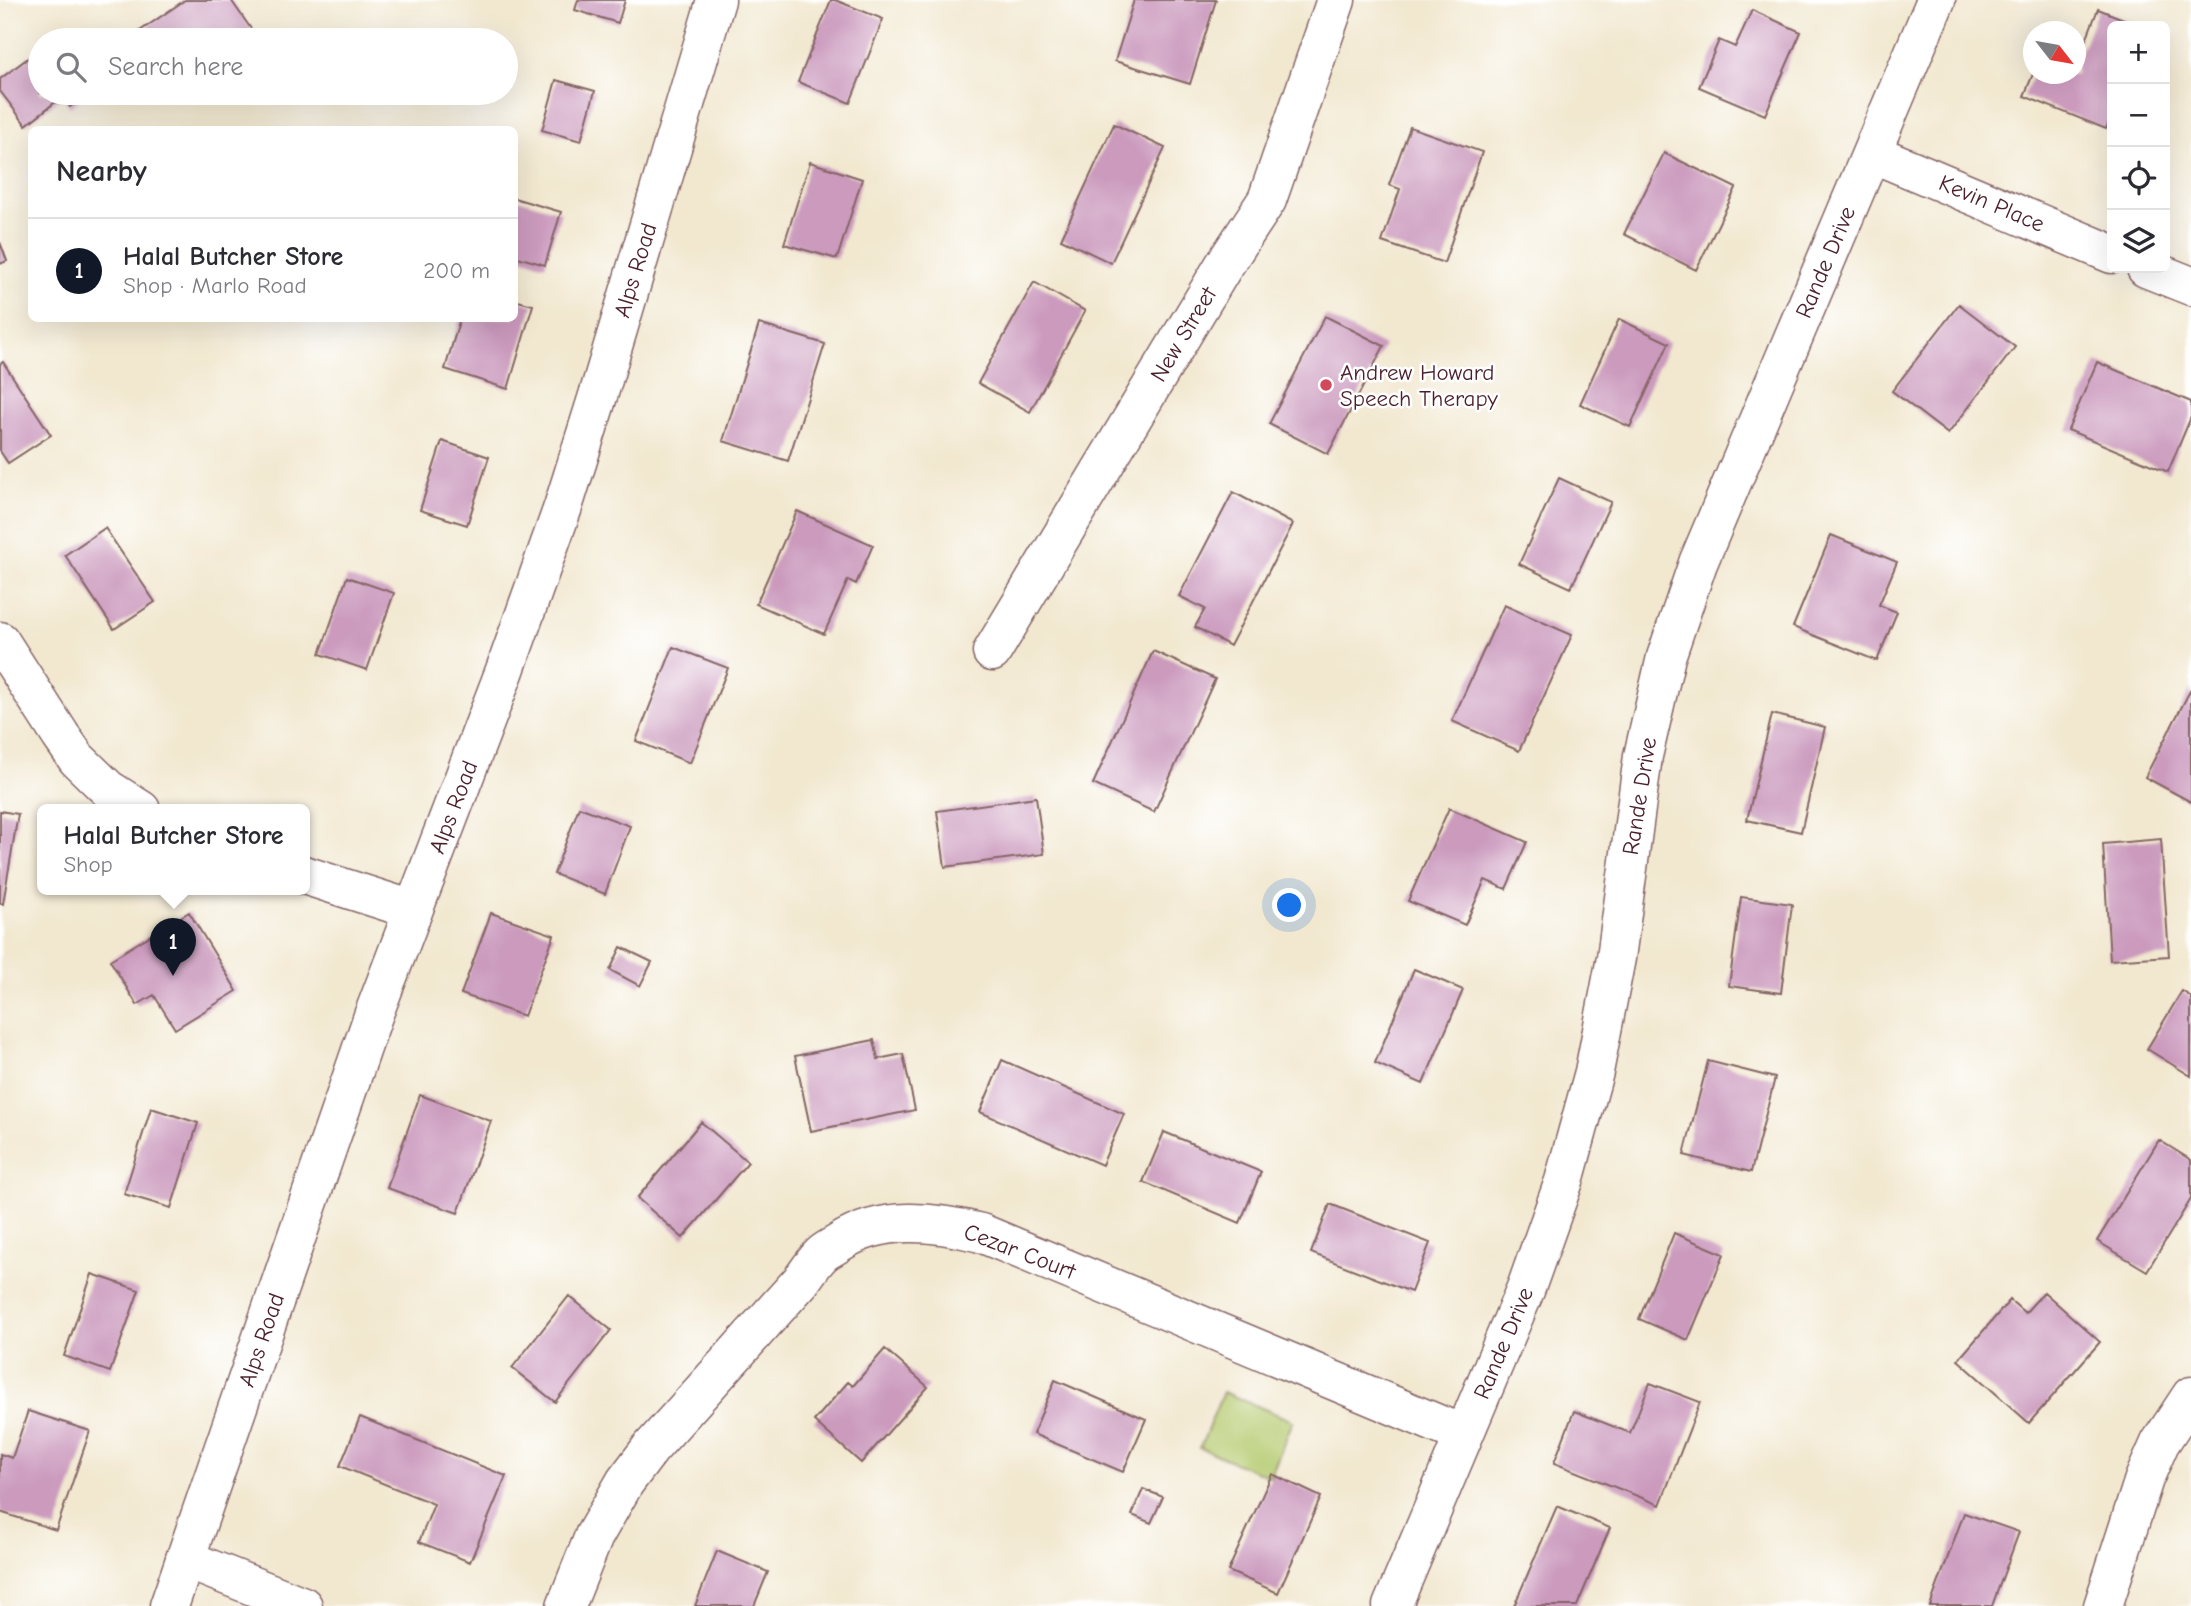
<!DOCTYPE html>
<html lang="en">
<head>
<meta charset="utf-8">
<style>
  body { margin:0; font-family:"Comic Neue",sans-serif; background:#f2f2f3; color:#2b2b33 }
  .controls { position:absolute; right:21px; top:21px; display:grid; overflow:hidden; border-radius:10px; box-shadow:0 7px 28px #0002 }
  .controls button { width:63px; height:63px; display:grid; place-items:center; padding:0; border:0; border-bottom:2px solid #e1e1e2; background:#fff; color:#2b2b33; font:35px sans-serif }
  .compass { position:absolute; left:2023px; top:21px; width:63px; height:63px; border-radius:50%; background:#fff; box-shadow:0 7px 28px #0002; rotate:121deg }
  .you { position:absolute; left:1290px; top:906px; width:24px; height:24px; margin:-18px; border:5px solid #fff; border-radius:50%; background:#1a73e8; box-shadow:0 0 0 10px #1a73e833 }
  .badge { display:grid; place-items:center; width:46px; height:46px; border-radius:50%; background:#111827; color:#fff; font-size:23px; font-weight:700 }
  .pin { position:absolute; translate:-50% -58px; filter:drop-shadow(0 2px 4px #0008) }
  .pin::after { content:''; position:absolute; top:37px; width:24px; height:21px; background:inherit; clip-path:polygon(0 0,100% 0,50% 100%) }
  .popup { position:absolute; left:37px; top:804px; width:273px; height:91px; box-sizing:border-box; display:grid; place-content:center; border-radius:10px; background:#fff; filter:drop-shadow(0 2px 5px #0005); font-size:23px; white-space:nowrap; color:#7c7c81 }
  .popup b { font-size:26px; color:#2b2b33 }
  .popup::after { content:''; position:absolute; left:50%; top:100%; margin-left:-14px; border:14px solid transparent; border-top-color:#fff }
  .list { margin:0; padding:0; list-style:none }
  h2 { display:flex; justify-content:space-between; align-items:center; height:91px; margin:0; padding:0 28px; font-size:30px }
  h2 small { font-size:23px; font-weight:400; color:#7c7c81 }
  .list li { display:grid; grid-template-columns:46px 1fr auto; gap:21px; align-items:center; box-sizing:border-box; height:105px; padding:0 28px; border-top:2px solid #e1e1e2 }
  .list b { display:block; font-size:26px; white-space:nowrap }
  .list p { margin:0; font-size:23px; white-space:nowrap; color:#7c7c81 }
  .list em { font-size:23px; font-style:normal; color:#7c7c81 }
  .icon { flex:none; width:38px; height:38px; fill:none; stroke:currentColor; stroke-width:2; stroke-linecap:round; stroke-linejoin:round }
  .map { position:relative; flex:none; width:2191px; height:1606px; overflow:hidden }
  .search { position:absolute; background:#fff; box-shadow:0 7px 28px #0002; left:28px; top:28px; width:490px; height:77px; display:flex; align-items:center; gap:18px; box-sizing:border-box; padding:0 24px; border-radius:38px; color:#7c7c81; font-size:26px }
  .panel { position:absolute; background:#fff; box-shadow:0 7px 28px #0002; left:28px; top:126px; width:490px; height:196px; border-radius:10px }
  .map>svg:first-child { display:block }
  .green { fill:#b5cb6f; stroke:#80754d; stroke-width:2 }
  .building { fill:#cb9abd }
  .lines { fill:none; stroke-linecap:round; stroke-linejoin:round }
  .street-casing { stroke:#856565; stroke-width:41 }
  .secondary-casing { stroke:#856565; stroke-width:41 }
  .street { stroke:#fff; stroke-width:38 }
  .secondary { stroke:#fff; stroke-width:38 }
  .poi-dot { fill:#d1495b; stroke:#fff; stroke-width:2.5 }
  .labels { text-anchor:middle; stroke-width:5; stroke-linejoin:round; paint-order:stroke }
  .street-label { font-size:23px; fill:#4a1f2b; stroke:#fff }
  .poi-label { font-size:23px; fill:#4a1f2b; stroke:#fff; text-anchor:start }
</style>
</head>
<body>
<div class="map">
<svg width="2191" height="1606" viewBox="0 0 2191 1606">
  <rect width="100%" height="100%" fill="#fff"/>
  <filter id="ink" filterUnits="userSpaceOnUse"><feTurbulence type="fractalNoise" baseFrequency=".0143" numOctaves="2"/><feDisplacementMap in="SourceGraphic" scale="14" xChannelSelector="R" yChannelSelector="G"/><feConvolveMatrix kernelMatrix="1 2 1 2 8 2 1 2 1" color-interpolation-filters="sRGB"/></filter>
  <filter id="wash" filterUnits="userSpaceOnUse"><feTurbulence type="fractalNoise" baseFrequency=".00686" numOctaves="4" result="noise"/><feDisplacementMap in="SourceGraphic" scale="28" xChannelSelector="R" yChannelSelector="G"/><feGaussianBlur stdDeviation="1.57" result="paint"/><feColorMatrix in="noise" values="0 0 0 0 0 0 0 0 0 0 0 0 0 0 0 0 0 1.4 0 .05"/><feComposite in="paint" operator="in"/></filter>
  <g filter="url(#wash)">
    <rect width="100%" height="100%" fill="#f2e8d0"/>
    <!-- green -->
    <path class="green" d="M 1223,1392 L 1293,1421 L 1270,1477 L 1200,1448 Z"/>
    <g id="blocks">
      <!-- building -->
      <path class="building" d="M 185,0 L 231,0 L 258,39 L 142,40 L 137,33 Z
        M 578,0 L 625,0 L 618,23 L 575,10 Z
        M 831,0 L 835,0 L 883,19 L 850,103 L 798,82 Z
        M 1134,0 L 1216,0 L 1190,84 L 1115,61 Z
        M 2098,9 L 2141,26 L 2112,26 L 2112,114 L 2106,129 L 2024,96 L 2033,74 L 2076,74 L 2076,59 L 2078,60 Z
        M 1752,10 L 1801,32 L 1765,115 L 1699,87 L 1719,40 L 1735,47 Z
        M 65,31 L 72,40 L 52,40 Z
        M 40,49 L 40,93 L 90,93 L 70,107 L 62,97 L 26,125 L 0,91 L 0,79 Z
        M 556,80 L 595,91 L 581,141 L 542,130 Z
        M 1114,124 L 1165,148 L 1111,263 L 1061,239 Z
        M 1410,127 L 1482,152 L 1444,263 L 1382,242 L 1400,189 L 1389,185 Z
        M 1664,153 L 1736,188 L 1696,270 L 1624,234 Z
        M 810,162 L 862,179 L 837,259 L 784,244 Z
        M 514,198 L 561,212 L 545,265 L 514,256 Z
        M 0,242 L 7,261 L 0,264 Z
        M 1034,282 L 1085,311 L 1030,412 L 978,383 Z
        M 514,300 L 533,305 L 508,389 L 445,369 L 460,318 L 514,318 Z
        M 1959,304 L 2015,347 L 1948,434 L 1892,391 Z
        M 1325,316 L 1384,346 L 1328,454 L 1269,424 Z
        M 1619,319 L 1669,343 L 1630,427 L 1580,404 Z
        M 759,324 L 825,344 L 788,461 L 723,441 Z
        M 3,362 L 51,435 L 8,463 L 0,451 L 0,364 Z
        M 2097,362 L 2191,402 L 2191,417 L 2168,472 L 2068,430 Z
        M 442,441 L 489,457 L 467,525 L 420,510 Z
        M 1559,478 L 1611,502 L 1571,588 L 1519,564 Z
        M 1233,492 L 1293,524 L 1230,646 L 1195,627 L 1205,609 L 1179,596 Z
        M 797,511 L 873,545 L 856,584 L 848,580 L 824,634 L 756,604 Z
        M 105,528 L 155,602 L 114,629 L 65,555 Z
        M 1831,535 L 1897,562 L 1879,605 L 1897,612 L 1877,661 L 1793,627 Z
        M 347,577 L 394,593 L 367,670 L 320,654 Z
        M 1504,605 L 1572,635 L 1519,751 L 1452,721 Z
        M 673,647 L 728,668 L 690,763 L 636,741 Z
        M 1153,651 L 1215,679 L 1154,812 L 1093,784 Z
        M 2191,689 L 2191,802 L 2145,777 Z
        M 1772,714 L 1825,727 L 1801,832 L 1747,820 Z
        M 1036,797 L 1044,854 L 945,867 L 937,811 Z
        M 579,807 L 630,826 L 605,894 L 554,874 Z
        M 1449,808 L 1527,842 L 1506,889 L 1485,880 L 1465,925 L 1408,901 Z
        M 0,811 L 18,814 L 3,904 L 0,903 Z
        M 2161,839 L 2169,956 L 2110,960 L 2103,844 Z
        M 1741,897 L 1792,904 L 1781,993 L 1729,986 Z
        M 189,912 L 237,991 L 175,1029 L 154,995 L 137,1005 L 110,960 Z
        M 491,913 L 554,935 L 524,1016 L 461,994 Z
        M 621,947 L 652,962 L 640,986 L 610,970 Z
        M 1414,969 L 1463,990 L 1423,1084 L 1375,1063 Z
        M 2182,991 L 2191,997 L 2191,1076 L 2147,1049 Z
        M 874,1040 L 878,1059 L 903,1054 L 915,1110 L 811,1131 L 795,1056 Z
        M 1002,1060 L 1124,1114 L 1102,1165 L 980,1112 Z
        M 1708,1061 L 1775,1078 L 1751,1172 L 1684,1155 Z
        M 420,1095 L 491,1121 L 458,1213 L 387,1188 Z
        M 151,1108 L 198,1123 L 171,1208 L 124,1194 Z
        M 701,1122 L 748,1162 L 683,1238 L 637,1198 Z
        M 1164,1132 L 1261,1172 L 1240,1223 L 1143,1182 Z
        M 2159,1140 L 2191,1160 L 2191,1199 L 2147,1271 L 2097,1241 Z
        M 1330,1204 L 1430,1243 L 1411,1292 L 1311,1253 Z
        M 1674,1233 L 1724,1254 L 1688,1340 L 1639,1319 Z
        M 92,1274 L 139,1290 L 110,1372 L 64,1356 Z
        M 2044,1292 L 2100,1342 L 2029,1423 L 1958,1360 L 2010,1300 L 2025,1313 Z
        M 569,1296 L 611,1330 L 555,1402 L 512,1368 Z
        M 885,1349 L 928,1387 L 861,1463 L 814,1421 L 848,1382 L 853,1386 Z
        M 1055,1380 L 1146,1419 L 1123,1472 L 1033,1434 Z
        M 1650,1383 L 1700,1402 L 1660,1505 L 1554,1463 L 1574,1411 L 1630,1433 Z
        M 28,1411 L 90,1431 L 56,1530 L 0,1512 L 0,1454 L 12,1458 Z
        M 360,1417 L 506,1476 L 470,1562 L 419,1542 L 434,1504 L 340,1466 Z
        M 1272,1474 L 1321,1497 L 1278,1593 L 1228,1571 Z
        M 1143,1489 L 1163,1497 L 1151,1523 L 1132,1515 Z
        M 1557,1506 L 1610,1528 L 1577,1606 L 1514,1606 Z
        M 1964,1513 L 2019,1532 L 1992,1606 L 1930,1606 Z
        M 717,1551 L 768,1572 L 754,1606 L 695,1606 Z"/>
    </g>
  </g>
  <g filter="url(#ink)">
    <use href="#blocks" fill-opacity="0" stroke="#856565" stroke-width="2"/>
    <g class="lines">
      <!-- street casing -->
      <g class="street-casing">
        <path id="street" d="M 1872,153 L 2112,254
          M 2146,268 L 2191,286
          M 0,641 L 61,736 L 77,759 L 108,789 L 141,810
          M 992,652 L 1223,267 L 1267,200 L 1336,0
          M 304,875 L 413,910
          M 185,1559 L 303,1606
          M 566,1606 L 594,1536 L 625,1482 L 650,1449 L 801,1281 C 807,1273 813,1263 821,1255 C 826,1250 833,1247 839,1243 C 882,1215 934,1221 981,1233 L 1464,1435
          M 1392,1606 L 1526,1288 L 1564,1181 L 1594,1072 L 1616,958 L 1643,756 L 1666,657 L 1698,563 L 1936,0
          M 2103,1606 L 2144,1479 L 2160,1443 L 2191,1396"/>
      </g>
      <!-- secondary casing -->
      <g class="secondary-casing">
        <path id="secondary" d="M 169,1606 L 373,1016 L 505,670 L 563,507 L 602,383 L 716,0"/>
      </g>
      <!-- street -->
      <use href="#street" class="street"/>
      <!-- secondary -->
      <use href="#secondary" class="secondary"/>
    </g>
  </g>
  <!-- markers -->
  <circle class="poi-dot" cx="1326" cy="385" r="7"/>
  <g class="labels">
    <!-- street labels -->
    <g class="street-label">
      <text transform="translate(1992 203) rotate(23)" y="8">Kevin Place</text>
      <text transform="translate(1825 262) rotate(-67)" y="8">Rande Drive</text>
      <text transform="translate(635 270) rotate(-73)" y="8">Alps Road</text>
      <text transform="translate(1183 334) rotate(-59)" y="8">New Street</text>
      <text transform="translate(1639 796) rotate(-81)" y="8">Rande Drive</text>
      <text transform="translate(453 807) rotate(-69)" y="8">Alps Road</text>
      <text transform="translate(1020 1251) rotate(21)" y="8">Cezar Court</text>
      <text transform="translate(261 1340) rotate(-71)" y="8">Alps Road</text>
      <text transform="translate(1503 1343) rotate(-67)" y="8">Rande Drive</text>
    </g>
    <!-- poi labels -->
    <g class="poi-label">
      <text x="1340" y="380">Andrew Howard<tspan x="1340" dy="26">Speech Therapy</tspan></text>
    </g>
  </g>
</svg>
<div class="controls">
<button>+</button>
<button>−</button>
<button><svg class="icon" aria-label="locate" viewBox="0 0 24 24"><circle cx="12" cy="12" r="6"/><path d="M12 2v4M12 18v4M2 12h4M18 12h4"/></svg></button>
<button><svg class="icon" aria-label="layers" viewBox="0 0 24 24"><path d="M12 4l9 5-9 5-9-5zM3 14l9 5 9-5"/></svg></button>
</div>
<svg class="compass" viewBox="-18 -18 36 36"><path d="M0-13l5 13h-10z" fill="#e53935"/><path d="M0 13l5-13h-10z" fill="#7c7c81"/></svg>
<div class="you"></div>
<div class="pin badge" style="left:173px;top:976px">1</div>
<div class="popup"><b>Halal Butcher Store</b>Shop</div>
<div class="search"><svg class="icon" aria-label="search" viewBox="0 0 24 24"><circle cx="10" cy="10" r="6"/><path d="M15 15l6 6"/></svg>Search here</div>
<section class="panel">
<h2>Nearby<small></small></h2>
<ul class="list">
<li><span class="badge">1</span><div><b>Halal Butcher Store</b><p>Shop · Marlo Road</p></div><em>200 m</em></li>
</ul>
</section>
</div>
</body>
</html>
